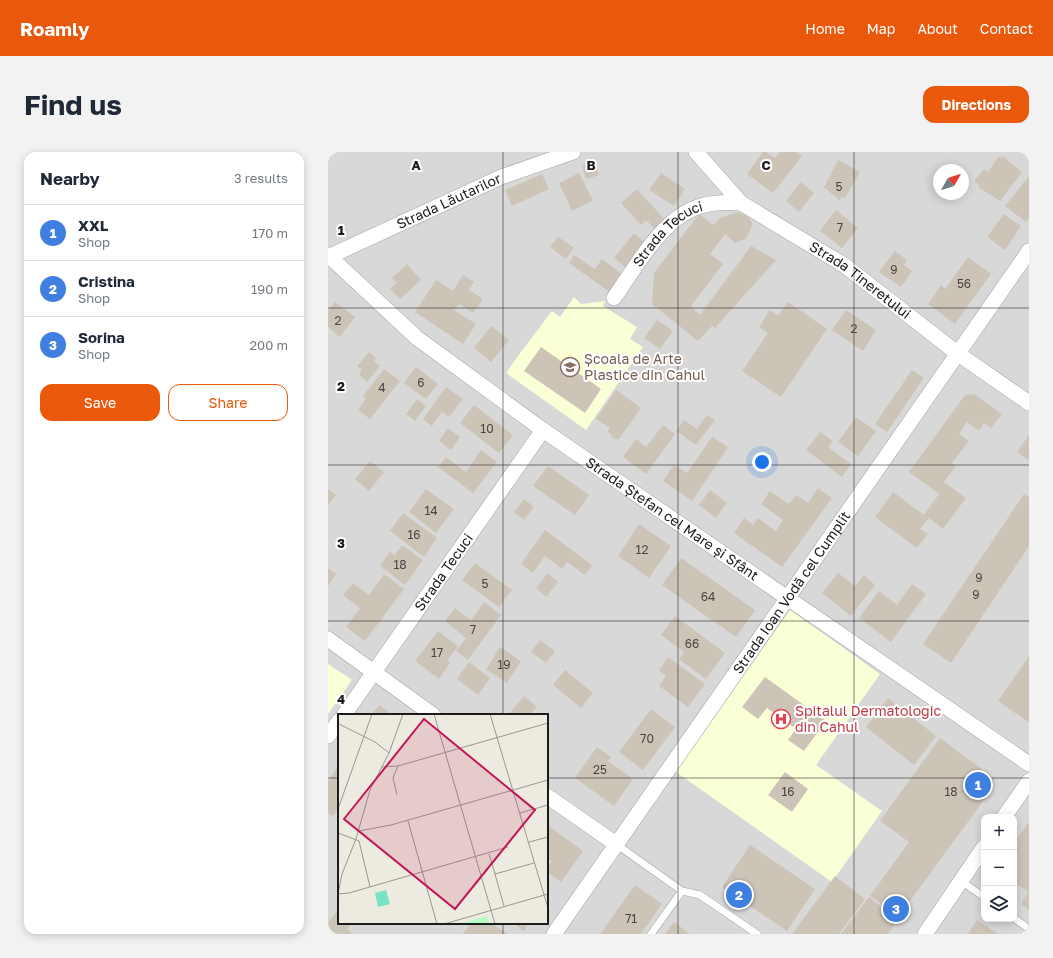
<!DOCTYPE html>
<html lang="en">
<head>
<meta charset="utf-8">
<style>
  body { margin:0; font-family:"Golos Text",sans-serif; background:#f2f2f3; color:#1f2937 }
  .controls { position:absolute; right:12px; bottom:12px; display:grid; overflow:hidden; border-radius:8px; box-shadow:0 2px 10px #0003 }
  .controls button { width:36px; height:36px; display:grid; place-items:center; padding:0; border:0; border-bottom:1px solid #e0e1e3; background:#fff; color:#1f2937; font:20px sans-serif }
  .compass { position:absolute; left:605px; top:12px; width:36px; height:36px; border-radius:50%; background:#fff; box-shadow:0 2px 10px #0003; rotate:51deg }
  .you { position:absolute; left:434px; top:310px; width:14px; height:14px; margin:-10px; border:3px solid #fff; border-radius:50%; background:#1a73e8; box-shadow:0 0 0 6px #1a73e833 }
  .badge { display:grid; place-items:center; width:26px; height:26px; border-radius:50%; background:#ea580c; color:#fff; font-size:13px; font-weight:700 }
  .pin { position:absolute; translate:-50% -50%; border:2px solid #fff; box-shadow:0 1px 4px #0006 }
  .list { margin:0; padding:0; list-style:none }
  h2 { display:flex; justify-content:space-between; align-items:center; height:52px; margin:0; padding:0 16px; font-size:17px }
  h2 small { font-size:13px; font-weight:400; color:#747a83 }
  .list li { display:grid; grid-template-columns:26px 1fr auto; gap:12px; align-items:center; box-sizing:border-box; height:56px; padding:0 16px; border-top:1px solid #e0e1e3 }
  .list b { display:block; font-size:15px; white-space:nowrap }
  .list p { margin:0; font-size:13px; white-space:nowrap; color:#747a83 }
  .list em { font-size:13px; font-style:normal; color:#747a83 }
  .actions { display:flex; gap:8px; padding:12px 16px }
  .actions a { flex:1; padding:9px 0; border:1px solid #ea580c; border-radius:12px; text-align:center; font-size:14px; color:#ea580c }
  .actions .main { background:#ea580c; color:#fff }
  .icon { flex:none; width:22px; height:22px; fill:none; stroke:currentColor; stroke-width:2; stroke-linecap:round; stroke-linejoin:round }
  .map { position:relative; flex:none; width:701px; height:782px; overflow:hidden; border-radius:12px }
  header { display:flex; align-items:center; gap:24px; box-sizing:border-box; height:56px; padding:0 20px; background:#ea580c; color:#fff }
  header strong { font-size:19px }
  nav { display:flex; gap:22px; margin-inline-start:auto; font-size:14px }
  .intro { display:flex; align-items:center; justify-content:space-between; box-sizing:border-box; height:96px; padding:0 24px }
  h1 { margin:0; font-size:28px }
  .button { padding:10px 18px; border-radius:12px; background:#ea580c; color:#fff; font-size:14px; font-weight:700 }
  main { display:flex; gap:24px; padding:0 24px }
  aside { flex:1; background:#fff; border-radius:12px; box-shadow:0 2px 10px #0003 }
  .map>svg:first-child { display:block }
  .residential { fill:#d9d8d8; fill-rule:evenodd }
  .education { fill:#fbffd6 }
  .building { fill:#cdc4b8 }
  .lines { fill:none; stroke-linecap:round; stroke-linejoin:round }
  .lane-casing { stroke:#a2a2a2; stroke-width:8 }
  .street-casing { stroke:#a2a2a2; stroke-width:16 }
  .lane { stroke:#fff; stroke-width:7 }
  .street { stroke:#fff; stroke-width:15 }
  .grid { fill:none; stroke:#1b1b1b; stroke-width:1; stroke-opacity:0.55 }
  .labels { text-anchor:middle; stroke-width:4; stroke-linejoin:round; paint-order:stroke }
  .number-label { font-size:12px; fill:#484542 }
  .street-label { font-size:14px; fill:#1b1b1b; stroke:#fff }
  .education-label { font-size:14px; fill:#785e54; stroke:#fff; text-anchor:start }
  .health-label { font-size:14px; fill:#be3a42; stroke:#fff; text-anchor:start }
  .inset-road { fill:none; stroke:#999791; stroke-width:1 }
  .view { fill:#c2185b; fill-opacity:0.15; stroke:#c2185b; stroke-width:2 }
  .inset-edge { fill:none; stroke:#1b1b1b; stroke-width:2 }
  .grid-label { font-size:13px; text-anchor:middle; font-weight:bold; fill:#1b1b1b; stroke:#fff; stroke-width:4; stroke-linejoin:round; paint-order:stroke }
</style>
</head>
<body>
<header>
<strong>Roamly</strong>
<nav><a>Home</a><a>Map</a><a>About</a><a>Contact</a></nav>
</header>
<div class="intro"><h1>Find us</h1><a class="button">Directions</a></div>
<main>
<aside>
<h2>Nearby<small>3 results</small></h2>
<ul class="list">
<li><span class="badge" style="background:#3f7fe0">1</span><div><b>XXL</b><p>Shop</p></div><em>170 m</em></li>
<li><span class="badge" style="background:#3f7fe0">2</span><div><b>Cristina</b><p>Shop</p></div><em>190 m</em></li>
<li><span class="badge" style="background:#3f7fe0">3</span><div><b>Sorina</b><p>Shop</p></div><em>200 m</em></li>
</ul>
<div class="actions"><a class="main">Save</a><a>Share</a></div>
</aside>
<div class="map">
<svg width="701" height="782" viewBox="0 0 701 782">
  <rect width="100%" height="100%" fill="#edeadf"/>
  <!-- residential -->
  <path class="residential" d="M 0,0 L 701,0 L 701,782 L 0,782 ZM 611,18 L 635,18 L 635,42 L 611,42 ZM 11,563 L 219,563 L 219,771 L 11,771 ZM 656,665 L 686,665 L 686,767 L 656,767 Z"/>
  <!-- education -->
  <path class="education" d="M 246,145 L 253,152 L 277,149 L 275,154 L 309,175 L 302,187 L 315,195 L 258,278 L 178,221 L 187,208 L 224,159 L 232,165 Z
    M 462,458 L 552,522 L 488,613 L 554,659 L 504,730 L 348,620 Z
    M 0,512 L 24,528 L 0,562 Z"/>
  <!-- building -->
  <path class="building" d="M 435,0 L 438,0 L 447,6 L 452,0 L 468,0 L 474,4 L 445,41 L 419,22 Z
    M 671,4 L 673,6 L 675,4 L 694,20 L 672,49 L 650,35 L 651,33 L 646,29 L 656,17 L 660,20 Z
    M 510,8 L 532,20 L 517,46 L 514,45 L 511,48 L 496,35 Z
    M 267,9 L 271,23 L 258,27 L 254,13 Z
    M 251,21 L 265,49 L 244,59 L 231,31 Z
    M 333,21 L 357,37 L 346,54 L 321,38 Z
    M 214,22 L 221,37 L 184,54 L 177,38 Z
    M 701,24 L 701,66 L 698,70 L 677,54 Z
    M 473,30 L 486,41 L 471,60 L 458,49 Z
    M 309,37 L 339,70 L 329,79 L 318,68 L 313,73 L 293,51 Z
    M 508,58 L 530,76 L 514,96 L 492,79 Z
    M 410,60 L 420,65 L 425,72 L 418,87 L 407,91 L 397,82 L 382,102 L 395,112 L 363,154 L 372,163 L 423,94 L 448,108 L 387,176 L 384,174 L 370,189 L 324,152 L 326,121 L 371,62 L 385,73 L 392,66 Z
    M 676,62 L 693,74 L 677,98 L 659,85 Z
    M 306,81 L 320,93 L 301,118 L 286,106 Z
    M 230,85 L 246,96 L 238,107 L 222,95 Z
    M 567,99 L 579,108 L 576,113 L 584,119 L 573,135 L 551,120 Z
    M 246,103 L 267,117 L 274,107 L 295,123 L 283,141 L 241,111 Z
    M 640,105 L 663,122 L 627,172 L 600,152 L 613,133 L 617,137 Z
    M 79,112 L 93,128 L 72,147 L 62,137 L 69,131 L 64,126 Z
    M 135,123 L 146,130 L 141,138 L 155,147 L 145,161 L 131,152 L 126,158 L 148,172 L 135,192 L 87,160 L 108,128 L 125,139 Z
    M 7,150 L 27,165 L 12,185 L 0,175 L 0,159 Z
    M 460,150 L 499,177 L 453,245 L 414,219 L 440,181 L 431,175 L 442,158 L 450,164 Z
    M 518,158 L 548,178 L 535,199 L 504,178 Z
    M 329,168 L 345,179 L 332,197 L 316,186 Z
    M 163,174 L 181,188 L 163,210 L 146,196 Z
    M 213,195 L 273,237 L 257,261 L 196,219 Z
    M 41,200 L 48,206 L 46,209 L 52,214 L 39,230 L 31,223 L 34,218 L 29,214 Z
    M 88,215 L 110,232 L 98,247 L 76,231 Z
    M 56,217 L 72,229 L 42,267 L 30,258 L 38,246 L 35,244 Z
    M 584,218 L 596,226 L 559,280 L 547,272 Z
    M 118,235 L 135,247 L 121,265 L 114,260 L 104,274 L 95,267 Z
    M 288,238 L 313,256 L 291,287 L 286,287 L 280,279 L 282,276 L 268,267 Z
    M 646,242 L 674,262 L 663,276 L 656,271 L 651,279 L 639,270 L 631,282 L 641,289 L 624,311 L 628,314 L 616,330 L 638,346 L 615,377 L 601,366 L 592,377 L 600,382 L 589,396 L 547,365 L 565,340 L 596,363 L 611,342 L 581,320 L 637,243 Z
    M 89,247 L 98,254 L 87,269 L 78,262 Z
    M 146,253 L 185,283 L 171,301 L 132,271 Z
    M 379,263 L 387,268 L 368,293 L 348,279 L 356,268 L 369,277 Z
    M 528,265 L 548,279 L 530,304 L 510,290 Z
    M 335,273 L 347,282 L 318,322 L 295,305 L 308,287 L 318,295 Z
    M 120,276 L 132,285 L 123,298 L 111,289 Z
    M 492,280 L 505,289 L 500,295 L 523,312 L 514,325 L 478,298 Z
    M 701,283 L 701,309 L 689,300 Z
    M 384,285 L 400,295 L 364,349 L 335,329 L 346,313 L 359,321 Z
    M 153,298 L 169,310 L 145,341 L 110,315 L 118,305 L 138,320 Z
    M 42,309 L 56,320 L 41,339 L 27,327 Z
    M 220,314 L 261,343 L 247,363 L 205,334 Z
    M 490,336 L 504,346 L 454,415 L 406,381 L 416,366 L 425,373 L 430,366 L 448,379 L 455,368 L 433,352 L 442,339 L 461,352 L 468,343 L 480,351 Z
    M 0,337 L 8,343 L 0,353 Z
    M 98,337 L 126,357 L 108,381 L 81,360 Z
    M 382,338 L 399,351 L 388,366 L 371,353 Z
    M 696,342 L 701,345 L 701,394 L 623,511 L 595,492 Z
    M 196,347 L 206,355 L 196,368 L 186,360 Z
    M 75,361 L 109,386 L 96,405 L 62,379 Z
    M 311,372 L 343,394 L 321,426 L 290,404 Z
    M 217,378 L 264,413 L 257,423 L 239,410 L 234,417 L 217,404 L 205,421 L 193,412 Z
    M 74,393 L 95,408 L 77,433 L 52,414 L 62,400 L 67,403 Z
    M 353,406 L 427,458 L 408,485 L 334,433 Z
    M 147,411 L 184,438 L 171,455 L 134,428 Z
    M 0,416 L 8,422 L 0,434 Z
    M 220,421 L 230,430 L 218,445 L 208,436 Z
    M 510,421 L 527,434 L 536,423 L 547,433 L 523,464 L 494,441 Z
    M 56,422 L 76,437 L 37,489 L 18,475 L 32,456 L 15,443 L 25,431 L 41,443 Z
    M 584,432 L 598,442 L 563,490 L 531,466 L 551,439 L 569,453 Z
    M 156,450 L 173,463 L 140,508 L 128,499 L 138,486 L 117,469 L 127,456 L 143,468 Z
    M 347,464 L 397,501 L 378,527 L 351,507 L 356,500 L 333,483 Z
    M 110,479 L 130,494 L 119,509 L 122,511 L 111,527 L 87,509 Z
    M 212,488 L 227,499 L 218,511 L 203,500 Z
    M 172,495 L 193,509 L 179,531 L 158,517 Z
    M 701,504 L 701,568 L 700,570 L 670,549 Z
    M 340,505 L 377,532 L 360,555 L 331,534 L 338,524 L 331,518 Z
    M 141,510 L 162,526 L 150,543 L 129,527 Z
    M 237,518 L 265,541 L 253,556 L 225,533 Z
    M 437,525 L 498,569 L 476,599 L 460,588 L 468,577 L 439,556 L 430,567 L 414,555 Z
    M 196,544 L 209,555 L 202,563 L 180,563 Z
    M 560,546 L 608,584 L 586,613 L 538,575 Z
    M 51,553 L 65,563 L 43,563 Z
    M 323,557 L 347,575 L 315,618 L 291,600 Z
    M 612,586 L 658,620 L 666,628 L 664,637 L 571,764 L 542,744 L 581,690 L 552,669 Z
    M 269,595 L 283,605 L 280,609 L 305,627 L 286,654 L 247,626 Z
    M 9,616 L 11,617 L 11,655 L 5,664 L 0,661 L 0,629 Z
    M 457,620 L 480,637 L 464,660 L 440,643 Z
    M 700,671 L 701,672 L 701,758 L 693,752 L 700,740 L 686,730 L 686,691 Z
    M 219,673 L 255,699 L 233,730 L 219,720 L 219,717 L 224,709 L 219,706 Z
    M 422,693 L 487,737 L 459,779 L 394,735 Z
    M 507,724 L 537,747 L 511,782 L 464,782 Z
    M 307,733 L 334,752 L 313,782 L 272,782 Z
    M 541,745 L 570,768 L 560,782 L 513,782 Z
    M 11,756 L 11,771 L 24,771 L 19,777 L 25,782 L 0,782 L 0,771 Z
    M 649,768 L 670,782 L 640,782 Z
    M 346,770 L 362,782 L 337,782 Z
    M 143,771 L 164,771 L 179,782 L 135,782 Z
    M 185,771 L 201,771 L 196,779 Z"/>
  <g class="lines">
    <!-- lane casing -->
    <g class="lane-casing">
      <path id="lane" d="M 288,692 L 354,739 L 372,743 L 429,782
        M 633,729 L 656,745
        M 686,766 L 701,777
        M 323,782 L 354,739"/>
    </g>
    <!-- street casing -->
    <g class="street-casing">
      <g id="street">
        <path id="s1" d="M 368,0 L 413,51 L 516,113 L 629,201 L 701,251"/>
        <path id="s2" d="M 1,104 L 89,186 L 215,278 L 701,612"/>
        <path id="s3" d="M 0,105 L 173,25 L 245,0"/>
        <path id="s4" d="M 286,146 C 308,115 334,65 373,54 C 387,50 400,50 413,51"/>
        <path d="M 0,487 L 105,563"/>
        <path id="s5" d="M 16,563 L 215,278"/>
        <path d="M 0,584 L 11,569"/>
        <path d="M 219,644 L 288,692"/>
        <path d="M 676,665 L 701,629"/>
        <path id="s6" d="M 226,782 L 701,99"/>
        <path d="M 597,782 L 656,695"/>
      </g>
    </g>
    <!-- lane -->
    <use href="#lane" class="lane"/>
    <!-- street -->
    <use href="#street" class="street"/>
  </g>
  <!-- grid -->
  <path class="grid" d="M 175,0 L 175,563M 350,0 L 350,782M 526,0 L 526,782M 0,156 L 701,156M 0,313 L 701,313M 0,469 L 701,469M 0,626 L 11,626M 219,626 L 701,626M 175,771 L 175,782"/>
  <!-- icons -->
  <defs>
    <g id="school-ring" transform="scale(1)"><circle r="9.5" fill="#fff" stroke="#8d6e63" stroke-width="1.5"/><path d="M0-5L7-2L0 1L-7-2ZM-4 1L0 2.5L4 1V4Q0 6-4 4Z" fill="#8d6e63"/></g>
    <g id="hospital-ring" transform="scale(1)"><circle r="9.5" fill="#fff" stroke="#e0444e" stroke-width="1.5"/><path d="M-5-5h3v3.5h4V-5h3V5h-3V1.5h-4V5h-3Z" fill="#e0444e"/></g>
  </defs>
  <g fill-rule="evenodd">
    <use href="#school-ring" x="242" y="215"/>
    <use href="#hospital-ring" x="453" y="567"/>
  </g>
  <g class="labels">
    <!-- number labels -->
    <g class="number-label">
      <text x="511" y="39">5</text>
      <text x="512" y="80">7</text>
      <text x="566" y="122">9</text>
      <text x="636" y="136">56</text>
      <text x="10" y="173">2</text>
      <text x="526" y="181">2</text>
      <text x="93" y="235">6</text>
      <text x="54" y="240">4</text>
      <text x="159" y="281">10</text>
      <text x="103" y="363">14</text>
      <text x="86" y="387">16</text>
      <text x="314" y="402">12</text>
      <text x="72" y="417">18</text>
      <text x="651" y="430">9</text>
      <text x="157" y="436">5</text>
      <text x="648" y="447">9</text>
      <text x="380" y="449">64</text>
      <text x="145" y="482">7</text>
      <text x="364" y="496">66</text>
      <text x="109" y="505">17</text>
      <text x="176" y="517">19</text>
      <text x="319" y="591">70</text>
      <text x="272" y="622">25</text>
      <text x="460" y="644">16</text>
      <text x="623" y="644">18</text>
      <text x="303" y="771">71</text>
    </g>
    <!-- street labels -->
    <g class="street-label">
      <text dy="5" stroke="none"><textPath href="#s3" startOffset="133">Strada Lăutarilor</textPath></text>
      <text dy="5" stroke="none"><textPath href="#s4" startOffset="85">Strada Tecuci</textPath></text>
      <text dy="5" stroke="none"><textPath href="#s1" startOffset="210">Strada Tineretului</textPath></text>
      <text dy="5" stroke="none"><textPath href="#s2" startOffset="433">Strada Ștefan cel Mare și Sfânt</textPath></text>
      <text dy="5" stroke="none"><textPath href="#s5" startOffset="174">Strada Tecuci</textPath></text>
      <text dy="5" stroke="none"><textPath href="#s6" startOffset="416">Strada Ioan Vodă cel Cumplit</textPath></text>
    </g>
    <!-- education labels -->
    <g class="education-label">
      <text x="256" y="212">Școala de Arte<tspan x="256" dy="16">Plastice din Cahul</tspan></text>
    </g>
    <!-- health labels -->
    <g class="health-label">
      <text x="467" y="564">Spitalul Dermatologic<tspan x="467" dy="16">din Cahul</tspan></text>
    </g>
  </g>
  <!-- overview -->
  <g transform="translate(10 562)">
    <rect width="210" height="210" fill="#edeadf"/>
    <path d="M 149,202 L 151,210 L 121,210 Z" fill="#b7fcc4"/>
    <path d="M 48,176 L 52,190 L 40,193 L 37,179 Z" fill="#77e3c5"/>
    <path class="inset-road" d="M 96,0 L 157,210M 152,0 L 210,194M 1,10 L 37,28 L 51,39M 43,53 L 60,52 L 210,9M 59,81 L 55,64 L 60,52M 0,95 L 34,0M 182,99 L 210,91M 70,107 L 99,210M 21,117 L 53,111 L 210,66M 0,119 L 21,127 L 32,173M 191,128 L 210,123M 151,140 L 157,160M 0,180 L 4,160 L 18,125 L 32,76 L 51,39 L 65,0M 0,180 L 11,179 L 170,133M 166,192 L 157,160 L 196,149M 106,210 L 210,180"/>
    <path class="view" d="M 86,5 L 197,96 L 117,195 L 6,105 Z"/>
    <rect width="210" height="210" class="inset-edge"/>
  </g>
  <g class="grid-label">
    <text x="88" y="18">A</text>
    <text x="263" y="18">B</text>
    <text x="438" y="18">C</text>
    <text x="13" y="83">1</text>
    <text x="13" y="239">2</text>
    <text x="13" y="396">3</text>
    <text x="13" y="552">4</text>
  </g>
</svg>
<div class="controls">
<button>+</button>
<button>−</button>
<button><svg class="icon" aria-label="layers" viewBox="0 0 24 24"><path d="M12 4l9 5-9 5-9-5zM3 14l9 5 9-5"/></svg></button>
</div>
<svg class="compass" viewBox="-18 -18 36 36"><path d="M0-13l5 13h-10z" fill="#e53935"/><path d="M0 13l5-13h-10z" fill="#747a83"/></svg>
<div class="you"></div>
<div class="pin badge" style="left:650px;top:633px;background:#3f7fe0">1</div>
<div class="pin badge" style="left:411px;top:743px;background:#3f7fe0">2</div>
<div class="pin badge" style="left:568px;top:757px;background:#3f7fe0">3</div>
</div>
</main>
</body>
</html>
